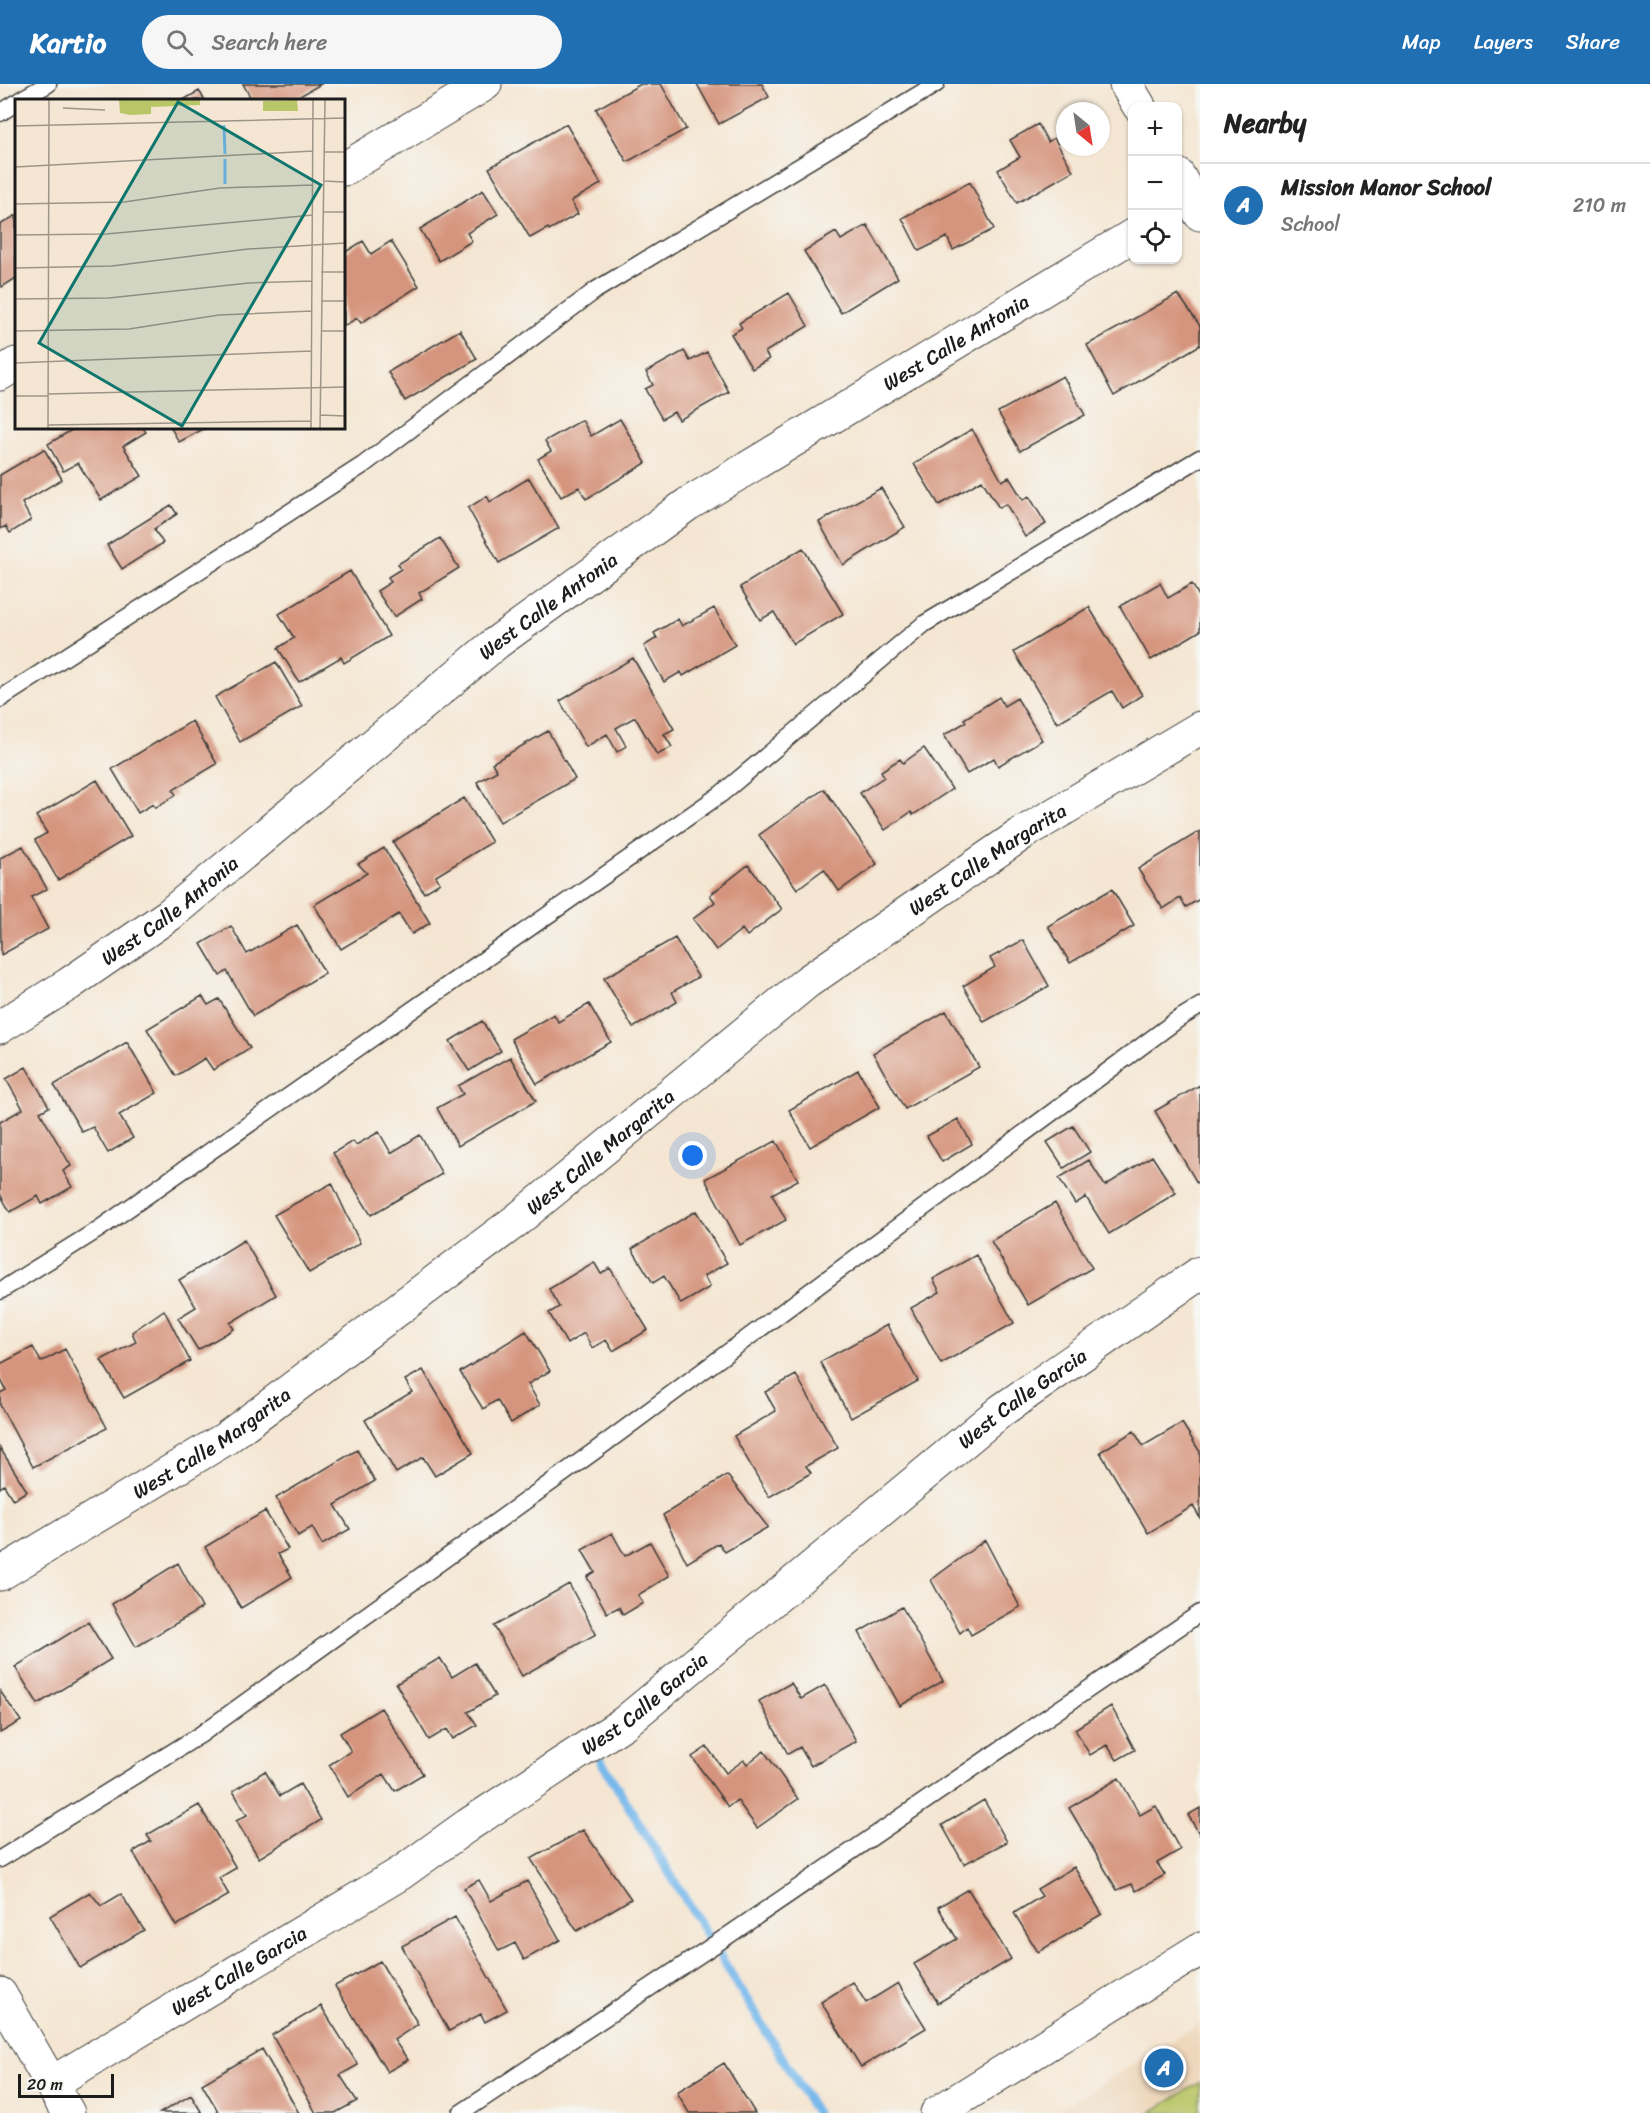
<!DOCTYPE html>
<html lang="en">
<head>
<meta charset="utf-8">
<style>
  body { margin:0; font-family:Sriracha,sans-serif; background:#f6f6f6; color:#222 }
  .controls { position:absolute; right:18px; top:18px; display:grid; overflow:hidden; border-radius:12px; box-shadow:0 2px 4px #0004 }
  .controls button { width:54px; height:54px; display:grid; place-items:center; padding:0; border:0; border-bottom:2px solid #e0e0e0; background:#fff; color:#222; font:30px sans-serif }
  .compass { position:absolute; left:1056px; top:18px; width:54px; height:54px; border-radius:50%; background:#fff; box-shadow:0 2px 4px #0004; rotate:150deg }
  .scale { position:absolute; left:18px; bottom:15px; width:96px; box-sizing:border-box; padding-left:6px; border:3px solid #1c1c1c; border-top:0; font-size:16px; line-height:21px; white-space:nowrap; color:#1c1c1c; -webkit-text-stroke:4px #f6f6f2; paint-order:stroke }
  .you { position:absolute; left:693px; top:1072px; width:21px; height:21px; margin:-15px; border:4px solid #fff; border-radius:50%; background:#1a73e8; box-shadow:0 0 0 9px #1a73e833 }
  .badge { display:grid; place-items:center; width:39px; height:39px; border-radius:50%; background:#1f6fb2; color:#fff; font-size:20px; font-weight:700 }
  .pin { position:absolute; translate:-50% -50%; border:3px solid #fff; box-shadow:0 2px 6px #0006 }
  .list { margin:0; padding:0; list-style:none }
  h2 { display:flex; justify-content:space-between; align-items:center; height:78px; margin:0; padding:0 24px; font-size:26px }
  h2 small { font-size:20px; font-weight:400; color:#767676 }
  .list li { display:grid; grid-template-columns:39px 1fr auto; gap:18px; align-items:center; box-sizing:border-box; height:84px; padding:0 24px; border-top:2px solid #e0e0e0 }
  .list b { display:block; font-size:22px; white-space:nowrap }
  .list p { margin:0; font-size:20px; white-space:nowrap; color:#767676 }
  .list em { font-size:20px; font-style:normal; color:#767676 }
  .icon { flex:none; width:33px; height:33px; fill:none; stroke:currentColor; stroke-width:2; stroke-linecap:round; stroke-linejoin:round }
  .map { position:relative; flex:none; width:1200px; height:2029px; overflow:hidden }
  header { display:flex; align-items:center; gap:36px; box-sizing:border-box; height:84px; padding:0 30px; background:#1f6fb2; color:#fff }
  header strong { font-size:28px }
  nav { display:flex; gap:33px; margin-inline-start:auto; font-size:21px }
  .search { width:420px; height:54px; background:#f6f6f6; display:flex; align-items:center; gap:15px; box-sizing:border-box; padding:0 21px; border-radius:33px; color:#767676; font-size:22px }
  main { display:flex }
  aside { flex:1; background:#fff }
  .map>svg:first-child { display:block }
  .built { fill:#eed7bb }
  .green { fill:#b9c667; stroke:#6a7142; stroke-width:1.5 }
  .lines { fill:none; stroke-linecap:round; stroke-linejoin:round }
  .stream { stroke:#77b9ec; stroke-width:9 }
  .building { fill:#d5947d }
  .service-casing { stroke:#3c3a37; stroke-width:19 }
  .minor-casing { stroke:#3c3a37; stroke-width:35 }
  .tertiary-casing { stroke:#3c3a37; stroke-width:35 }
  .secondary-casing { stroke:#3c3a37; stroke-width:35 }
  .service { stroke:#fff; stroke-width:16 }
  .minor { stroke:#fff; stroke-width:33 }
  .tertiary { stroke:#fff; stroke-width:33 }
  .secondary { stroke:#fff; stroke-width:33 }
  .labels { text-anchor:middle; stroke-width:6; stroke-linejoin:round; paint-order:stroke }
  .street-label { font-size:20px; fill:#1c1c1c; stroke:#f6f6f2 }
  .inset-river { fill:none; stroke:#77b9ec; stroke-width:3 }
  .inset-road { fill:none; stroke:#9e9589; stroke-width:1.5 }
  .view { fill:#0f766e; fill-opacity:0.15; stroke:#0f766e; stroke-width:3 }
  .inset-edge { fill:none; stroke:#1c1c1c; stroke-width:3 }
</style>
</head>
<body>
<header>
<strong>Kartio</strong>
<div class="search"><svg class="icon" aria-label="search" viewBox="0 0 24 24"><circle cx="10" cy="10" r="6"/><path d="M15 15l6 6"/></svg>Search here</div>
<nav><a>Map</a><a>Layers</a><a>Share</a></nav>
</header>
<main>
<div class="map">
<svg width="1200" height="2029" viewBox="0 0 1200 2029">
  <rect width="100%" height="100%" fill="#f6f6f2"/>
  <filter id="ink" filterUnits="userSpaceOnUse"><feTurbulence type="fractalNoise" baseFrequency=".0167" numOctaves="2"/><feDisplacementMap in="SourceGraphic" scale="12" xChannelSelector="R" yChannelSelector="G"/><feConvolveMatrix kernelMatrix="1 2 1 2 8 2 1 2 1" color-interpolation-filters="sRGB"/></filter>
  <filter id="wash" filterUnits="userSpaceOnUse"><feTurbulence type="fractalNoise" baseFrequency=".008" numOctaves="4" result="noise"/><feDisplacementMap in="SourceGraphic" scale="24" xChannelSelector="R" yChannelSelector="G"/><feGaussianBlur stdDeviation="1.35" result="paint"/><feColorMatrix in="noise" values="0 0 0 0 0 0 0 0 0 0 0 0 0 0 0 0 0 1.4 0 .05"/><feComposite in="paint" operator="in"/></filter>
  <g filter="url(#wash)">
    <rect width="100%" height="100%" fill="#f4e6d2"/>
    <!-- built -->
    <path class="built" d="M 1200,1939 L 1200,2029 L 1054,2029 Z"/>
    <!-- green -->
    <path class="green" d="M 1200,1998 L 1200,2029 L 1150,2029 Z"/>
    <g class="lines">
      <!-- stream -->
      <path class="stream" d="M 601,1677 L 816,2029"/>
    </g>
    <g id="blocks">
      <!-- building -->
      <path class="building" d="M 243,0 L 321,0 L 293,16 L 252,16 Z
        M 641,0 L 661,0 L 686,45 L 627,78 L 596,25 Z
        M 697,0 L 762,0 L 769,13 L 719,40 Z
        M 199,7 L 205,16 L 183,16 Z
        M 566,40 L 601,100 L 571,117 L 578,130 L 549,146 L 548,144 L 530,154 L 489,84 Z
        M 1038,40 L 1048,58 L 1054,54 L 1073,87 L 1017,119 L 998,86 L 1020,73 L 1010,56 Z
        M 970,98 L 994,145 L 953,166 L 947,153 L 919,167 L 902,134 Z
        M 483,106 L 498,130 L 467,149 L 472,157 L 439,177 L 420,145 Z
        M 16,131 L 16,194 L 2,203 L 0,199 L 0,141 Z
        M 867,141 L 898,194 L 841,229 L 804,167 L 836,148 L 841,156 Z
        M 363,157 L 371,170 L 391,157 L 419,202 L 361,239 L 357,234 L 344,242 L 344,169 Z
        M 789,209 L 808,242 L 765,268 L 769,275 L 752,285 L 731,250 L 742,244 L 739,239 Z
        M 1178,210 L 1200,242 L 1200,261 L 1114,312 L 1087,261 Z
        M 460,246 L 477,275 L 405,317 L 388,288 Z
        M 684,267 L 690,277 L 707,268 L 729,308 L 679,336 L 674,328 L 662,335 L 645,305 L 653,301 L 646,288 Z
        M 1063,292 L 1085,331 L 1020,367 L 998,328 Z
        M 620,335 L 646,379 L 586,415 L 579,403 L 561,413 L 538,375 L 551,367 L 545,357 L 582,336 L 591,352 Z
        M 75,344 L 143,344 L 146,348 L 123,362 L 142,392 L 101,416 L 78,379 L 63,387 L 48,360 Z
        M 171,344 L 205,344 L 179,358 Z
        M 972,345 L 1002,397 L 1009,393 L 1023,416 L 1029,412 L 1046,440 L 1025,453 L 1006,420 L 999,424 L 982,396 L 939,421 L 914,380 Z
        M 44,365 L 62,395 L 22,419 L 31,436 L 10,449 L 6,442 L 0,445 L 0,391 Z
        M 529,394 L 559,444 L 499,479 L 468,424 L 487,412 L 490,418 Z
        M 881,404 L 905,443 L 843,481 L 819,438 Z
        M 171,421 L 177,430 L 154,445 L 163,459 L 122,485 L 107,461 Z
        M 440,454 L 459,484 L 419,509 L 422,515 L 394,533 L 377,507 L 391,498 L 388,493 L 401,485 L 398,480 Z
        M 803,464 L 843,530 L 793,560 L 774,528 L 760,536 L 740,503 Z
        M 350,487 L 389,552 L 344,579 L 341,573 L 299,598 L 278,564 L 294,554 L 279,530 Z
        M 1160,499 L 1168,514 L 1192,500 L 1200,514 L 1200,547 L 1151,576 L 1120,522 Z
        M 1089,523 L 1142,611 L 1122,624 L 1112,607 L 1057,639 L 1014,568 Z
        M 714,524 L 735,561 L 683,592 L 681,588 L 664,598 L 644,562 L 657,554 L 654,549 L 678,535 L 682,542 Z
        M 633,574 L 674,645 L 664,650 L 672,663 L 657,671 L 635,633 L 616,644 L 626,662 L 617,668 L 607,650 L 586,663 L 560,617 Z
        M 276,578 L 302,622 L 240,658 L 215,613 Z
        M 999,613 L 1004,622 L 1017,614 L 1042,656 L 998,682 L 994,674 L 967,690 L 944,651 L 966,638 L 964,635 Z
        M 192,637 L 217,680 L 173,706 L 176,711 L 155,724 L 153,720 L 138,729 L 112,685 Z
        M 548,647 L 575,695 L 500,738 L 477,698 L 497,687 L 492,679 Z
        M 924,664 L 952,705 L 913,731 L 911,728 L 885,746 L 860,709 L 884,693 L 881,687 L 900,675 L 903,679 Z
        M 97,696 L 131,752 L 58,796 L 35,756 L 47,749 L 36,732 Z
        M 824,705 L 877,780 L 839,807 L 824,785 L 797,805 L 759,751 Z
        M 464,714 L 492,758 L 436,792 L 440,799 L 424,809 L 393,758 Z
        M 1200,747 L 1200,815 L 1186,823 L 1180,814 L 1163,825 L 1138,785 Z
        M 23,762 L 47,805 L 31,813 L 48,845 L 1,871 L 0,774 Z
        M 384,764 L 430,839 L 412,850 L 399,830 L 341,865 L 314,821 L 367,789 L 358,780 Z
        M 748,781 L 782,825 L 747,852 L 742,845 L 716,866 L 693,835 L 715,818 L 710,811 Z
        M 1112,805 L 1134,842 L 1070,879 L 1048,842 Z
        M 297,841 L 325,889 L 253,932 L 227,887 L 220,892 L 201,860 L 231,842 L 247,870 Z
        M 675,854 L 698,893 L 672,908 L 677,918 L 633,944 L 604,894 Z
        M 1023,856 L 1049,902 L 984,938 L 963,902 L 995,883 L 990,874 Z
        M 202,912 L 208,921 L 219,915 L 250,964 L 213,986 L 205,974 L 176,992 L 147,945 Z
        M 589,920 L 611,958 L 537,1000 L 511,955 L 554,930 L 558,938 Z
        M 946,927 L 979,983 L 905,1025 L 873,969 Z
        M 482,937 L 501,967 L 469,987 L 450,957 Z
        M 127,958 L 157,1009 L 119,1031 L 133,1054 L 108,1069 L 93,1043 L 82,1048 L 54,1001 Z
        M 510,973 L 536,1017 L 458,1062 L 437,1024 L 463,1010 L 458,1002 Z
        M 26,983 L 49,1023 L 40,1028 L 71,1082 L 63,1087 L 72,1103 L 42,1120 L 38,1112 L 10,1128 L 0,1110 L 0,1038 L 23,1025 L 6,995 Z
        M 858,986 L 880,1023 L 810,1063 L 789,1026 Z
        M 1200,1001 L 1200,1097 L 1197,1099 L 1155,1027 Z
        M 958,1035 L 972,1060 L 942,1078 L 927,1052 Z
        M 1073,1042 L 1090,1068 L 1064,1084 L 1047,1058 Z
        M 379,1048 L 391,1069 L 420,1051 L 442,1090 L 371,1131 L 333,1069 L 353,1057 L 356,1061 Z
        M 776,1057 L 798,1096 L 772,1110 L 786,1136 L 740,1161 L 705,1095 Z
        M 1152,1072 L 1176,1109 L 1109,1150 L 1086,1113 L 1075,1120 L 1059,1094 L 1089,1076 L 1105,1102 Z
        M 332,1099 L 360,1159 L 309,1189 L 274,1131 Z
        M 1055,1119 L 1092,1184 L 1028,1221 L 991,1157 Z
        M 696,1127 L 727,1179 L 704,1192 L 710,1203 L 681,1220 L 664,1192 L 653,1199 L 632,1165 Z
        M 244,1156 L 276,1211 L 230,1239 L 234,1245 L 198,1266 L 178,1234 L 196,1223 L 179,1196 Z
        M 976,1171 L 1014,1239 L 941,1280 L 911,1224 L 940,1208 L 933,1195 Z
        M 594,1178 L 601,1190 L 610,1184 L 648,1246 L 613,1267 L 606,1256 L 592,1264 L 584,1249 L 567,1260 L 549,1229 L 559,1223 L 549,1205 Z
        M 164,1226 L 190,1277 L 124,1314 L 101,1276 L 136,1258 L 132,1248 Z
        M 887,1241 L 918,1297 L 851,1334 L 820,1278 Z
        M 526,1247 L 550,1287 L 528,1300 L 540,1321 L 511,1339 L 497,1316 L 483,1325 L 460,1288 Z
        M 33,1263 L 41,1278 L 65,1265 L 107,1344 L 33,1383 L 0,1321 L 0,1309 L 6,1306 L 0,1294 L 0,1280 Z
        M 423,1286 L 473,1369 L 435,1392 L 423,1373 L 396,1389 L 365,1336 L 412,1308 L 405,1296 Z
        M 796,1291 L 838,1364 L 806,1382 L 811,1389 L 769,1413 L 734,1352 L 776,1327 L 765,1308 Z
        M 1182,1339 L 1200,1368 L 1200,1434 L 1193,1422 L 1148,1449 L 1100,1368 L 1134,1347 L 1143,1362 Z
        M 0,1364 L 27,1407 L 13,1416 L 4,1401 L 0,1404 Z
        M 357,1366 L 375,1397 L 335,1421 L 350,1445 L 322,1461 L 312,1443 L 298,1452 L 276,1414 Z
        M 727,1391 L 768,1443 L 725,1468 L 719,1459 L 687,1479 L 663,1431 Z
        M 265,1427 L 288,1465 L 278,1470 L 292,1493 L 241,1524 L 205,1463 Z
        M 612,1449 L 625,1472 L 650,1458 L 669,1492 L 638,1511 L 643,1519 L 623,1531 L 619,1523 L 607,1529 L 587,1493 L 595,1488 L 582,1466 Z
        M 985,1456 L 1020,1523 L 971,1551 L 967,1543 L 960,1549 L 931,1496 Z
        M 178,1479 L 202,1524 L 136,1563 L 112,1520 Z
        M 569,1500 L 596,1550 L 522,1592 L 494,1542 Z
        M 902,1523 L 943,1597 L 900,1622 L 859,1548 Z
        M 88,1538 L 111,1575 L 38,1620 L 15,1583 Z
        M 440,1574 L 452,1593 L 475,1579 L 495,1612 L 468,1628 L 477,1641 L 453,1655 L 447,1645 L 429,1656 L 396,1600 Z
        M 791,1599 L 801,1615 L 825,1601 L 856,1657 L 811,1682 L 800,1663 L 788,1670 L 759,1617 Z
        M 0,1607 L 21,1637 L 0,1649 Z
        M 1111,1622 L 1135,1666 L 1117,1676 L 1107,1661 L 1090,1671 L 1075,1645 Z
        M 381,1624 L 423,1690 L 395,1707 L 384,1690 L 348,1713 L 329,1681 L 351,1667 L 340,1649 Z
        M 707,1663 L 726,1689 L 744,1676 L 747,1680 L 764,1667 L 798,1715 L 757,1744 L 737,1716 L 728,1723 L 692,1673 Z
        M 265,1687 L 280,1712 L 300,1700 L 321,1736 L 259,1774 L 236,1737 L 247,1731 L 233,1707 Z
        M 1119,1694 L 1140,1731 L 1156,1722 L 1180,1766 L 1157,1779 L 1165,1791 L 1136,1807 L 1132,1800 L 1117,1806 L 1069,1724 Z
        M 984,1716 L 1007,1758 L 964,1780 L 942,1741 Z
        M 199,1721 L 236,1784 L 219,1794 L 229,1811 L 176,1842 L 133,1768 L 151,1757 L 147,1751 Z
        M 1200,1724 L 1200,1751 L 1188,1731 Z
        M 583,1746 L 631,1815 L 577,1847 L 531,1775 Z
        M 1074,1783 L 1102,1830 L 1038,1868 L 1014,1829 L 1042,1812 L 1037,1805 Z
        M 479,1796 L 491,1817 L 527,1797 L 560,1856 L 524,1876 L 515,1859 L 499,1867 L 464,1804 Z
        M 968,1805 L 1011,1875 L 938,1919 L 914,1880 L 957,1855 L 938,1823 Z
        M 90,1808 L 101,1822 L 121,1810 L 144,1846 L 80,1884 L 50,1832 Z
        M 455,1833 L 507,1926 L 485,1938 L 481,1930 L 449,1947 L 402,1862 Z
        M 380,1877 L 418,1940 L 394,1956 L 408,1976 L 387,1988 L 335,1902 Z
        M 853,1898 L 866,1919 L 898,1899 L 926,1944 L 861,1983 L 821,1918 Z
        M 321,1922 L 358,1981 L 340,1991 L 357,2017 L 335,2029 L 316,2029 L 272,1951 Z
        M 262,1965 L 299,2029 L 219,2029 L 202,2000 Z
        M 724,1979 L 755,2029 L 689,2029 L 677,2008 Z
        M 191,2011 L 202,2029 L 160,2029 Z"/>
    </g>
  </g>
  <g filter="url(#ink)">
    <use href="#blocks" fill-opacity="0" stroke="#3c3a37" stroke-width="1.5"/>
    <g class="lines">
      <!-- service casing -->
      <g class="service-casing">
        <path id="service" d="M 20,16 L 48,0
          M 0,29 L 16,19
          M 0,615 L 363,381 L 596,206 L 936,0
          M 0,1207 L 99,1145 L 721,710 L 924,540 L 1200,374
          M 0,1775 L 200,1651 L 596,1366 L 1177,936 L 1200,922
          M 461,2029 L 726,1853 L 1200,1529"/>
      </g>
      <!-- minor casing -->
      <g class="minor-casing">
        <g id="minor">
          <path d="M 344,85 L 485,0"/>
          <path d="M 0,290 L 16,280"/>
          <path id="s1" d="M 0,943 L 69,900 L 169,831 L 496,559 L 688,420 L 1132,152"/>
          <path id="s2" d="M 0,1490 L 225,1355 L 517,1136 L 807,898 L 1023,749 L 1200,644"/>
          <path id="s3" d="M 52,1999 L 401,1789 L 468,1741 L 624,1639 L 1002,1326 L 1200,1189"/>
          <path d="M 937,2029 L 1200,1865"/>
        </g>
      </g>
      <!-- tertiary casing -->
      <g class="tertiary-casing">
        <path id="tertiary" d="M 1126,0 L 1139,22
          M 1178,91 L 1200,130"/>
      </g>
      <!-- secondary casing -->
      <g class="secondary-casing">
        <path id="secondary" d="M 0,1910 L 68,2029"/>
      </g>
      <!-- service -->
      <use href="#service" class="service"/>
      <!-- minor -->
      <use href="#minor" class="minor"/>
      <!-- tertiary -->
      <use href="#tertiary" class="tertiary"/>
      <!-- secondary -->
      <use href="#secondary" class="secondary"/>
    </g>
  </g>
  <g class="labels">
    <!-- street labels -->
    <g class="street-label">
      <text dy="7" stroke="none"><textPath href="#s1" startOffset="1178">West Calle Antonia</textPath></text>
      <text dy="7" stroke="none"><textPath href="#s1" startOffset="692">West Calle Antonia</textPath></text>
      <text dy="7" stroke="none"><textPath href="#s2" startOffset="1221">West Calle Margarita</textPath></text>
      <text dy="7" stroke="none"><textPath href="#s1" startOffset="206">West Calle Antonia</textPath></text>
      <text dy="7" stroke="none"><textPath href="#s2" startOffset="735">West Calle Margarita</textPath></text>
      <text dy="7" stroke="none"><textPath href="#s3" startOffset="1190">West Calle Garcia</textPath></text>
      <text dy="7" stroke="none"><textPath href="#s2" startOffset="249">West Calle Margarita</textPath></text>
      <text dy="7" stroke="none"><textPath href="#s3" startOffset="704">West Calle Garcia</textPath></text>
      <text dy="7" stroke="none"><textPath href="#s3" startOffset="218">West Calle Garcia</textPath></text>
    </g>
  </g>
  <!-- overview -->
  <g transform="translate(15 15)">
    <rect width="330" height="330" fill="#f4e6d2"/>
    <path d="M 104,1 L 185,1 L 185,6 L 136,8 L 136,15 L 115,16 L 105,14 ZM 282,1 L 283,12 L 248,12 L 248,2 Z" fill="#b9c667"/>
    <path class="inset-river" d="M 209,26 L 210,55M 210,60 L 210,85"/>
    <path class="inset-road" d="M 48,9 L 90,11M 0,27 L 330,19M 309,53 L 330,53M 0,68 L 298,52M 308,82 L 330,83M 0,105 L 109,103 L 205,89 L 298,86M 308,113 L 330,113M 0,136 L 91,135 L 298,116M 0,169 L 97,167 L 233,150 L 330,144M 306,173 L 330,173M 0,200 L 94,199 L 234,184 L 297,182M 306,202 L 330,202M 0,232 L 114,230 L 204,216 L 297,212M 306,232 L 330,232M 0,264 L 297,252M 33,295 L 330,288M 0,297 L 33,297M 305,316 L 330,317M 33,326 L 296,322M 33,329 L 34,1M 296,329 L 298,1M 305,329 L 310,1"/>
    <path class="view" d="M 163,3 L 306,86 L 167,327 L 24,244 Z"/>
    <rect width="330" height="330" class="inset-edge"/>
  </g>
</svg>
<div class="controls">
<button>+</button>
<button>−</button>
<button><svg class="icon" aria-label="locate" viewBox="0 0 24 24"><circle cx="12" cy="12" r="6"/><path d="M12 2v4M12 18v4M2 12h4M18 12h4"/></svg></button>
</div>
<svg class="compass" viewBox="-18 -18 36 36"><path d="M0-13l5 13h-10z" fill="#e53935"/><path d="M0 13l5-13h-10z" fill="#767676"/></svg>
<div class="scale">20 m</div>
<div class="you"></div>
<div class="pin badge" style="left:1164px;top:1984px">A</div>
</div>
<aside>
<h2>Nearby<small></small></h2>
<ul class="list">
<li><span class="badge">A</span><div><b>Mission Manor School</b><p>School</p></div><em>210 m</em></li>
</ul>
</aside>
</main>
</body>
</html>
